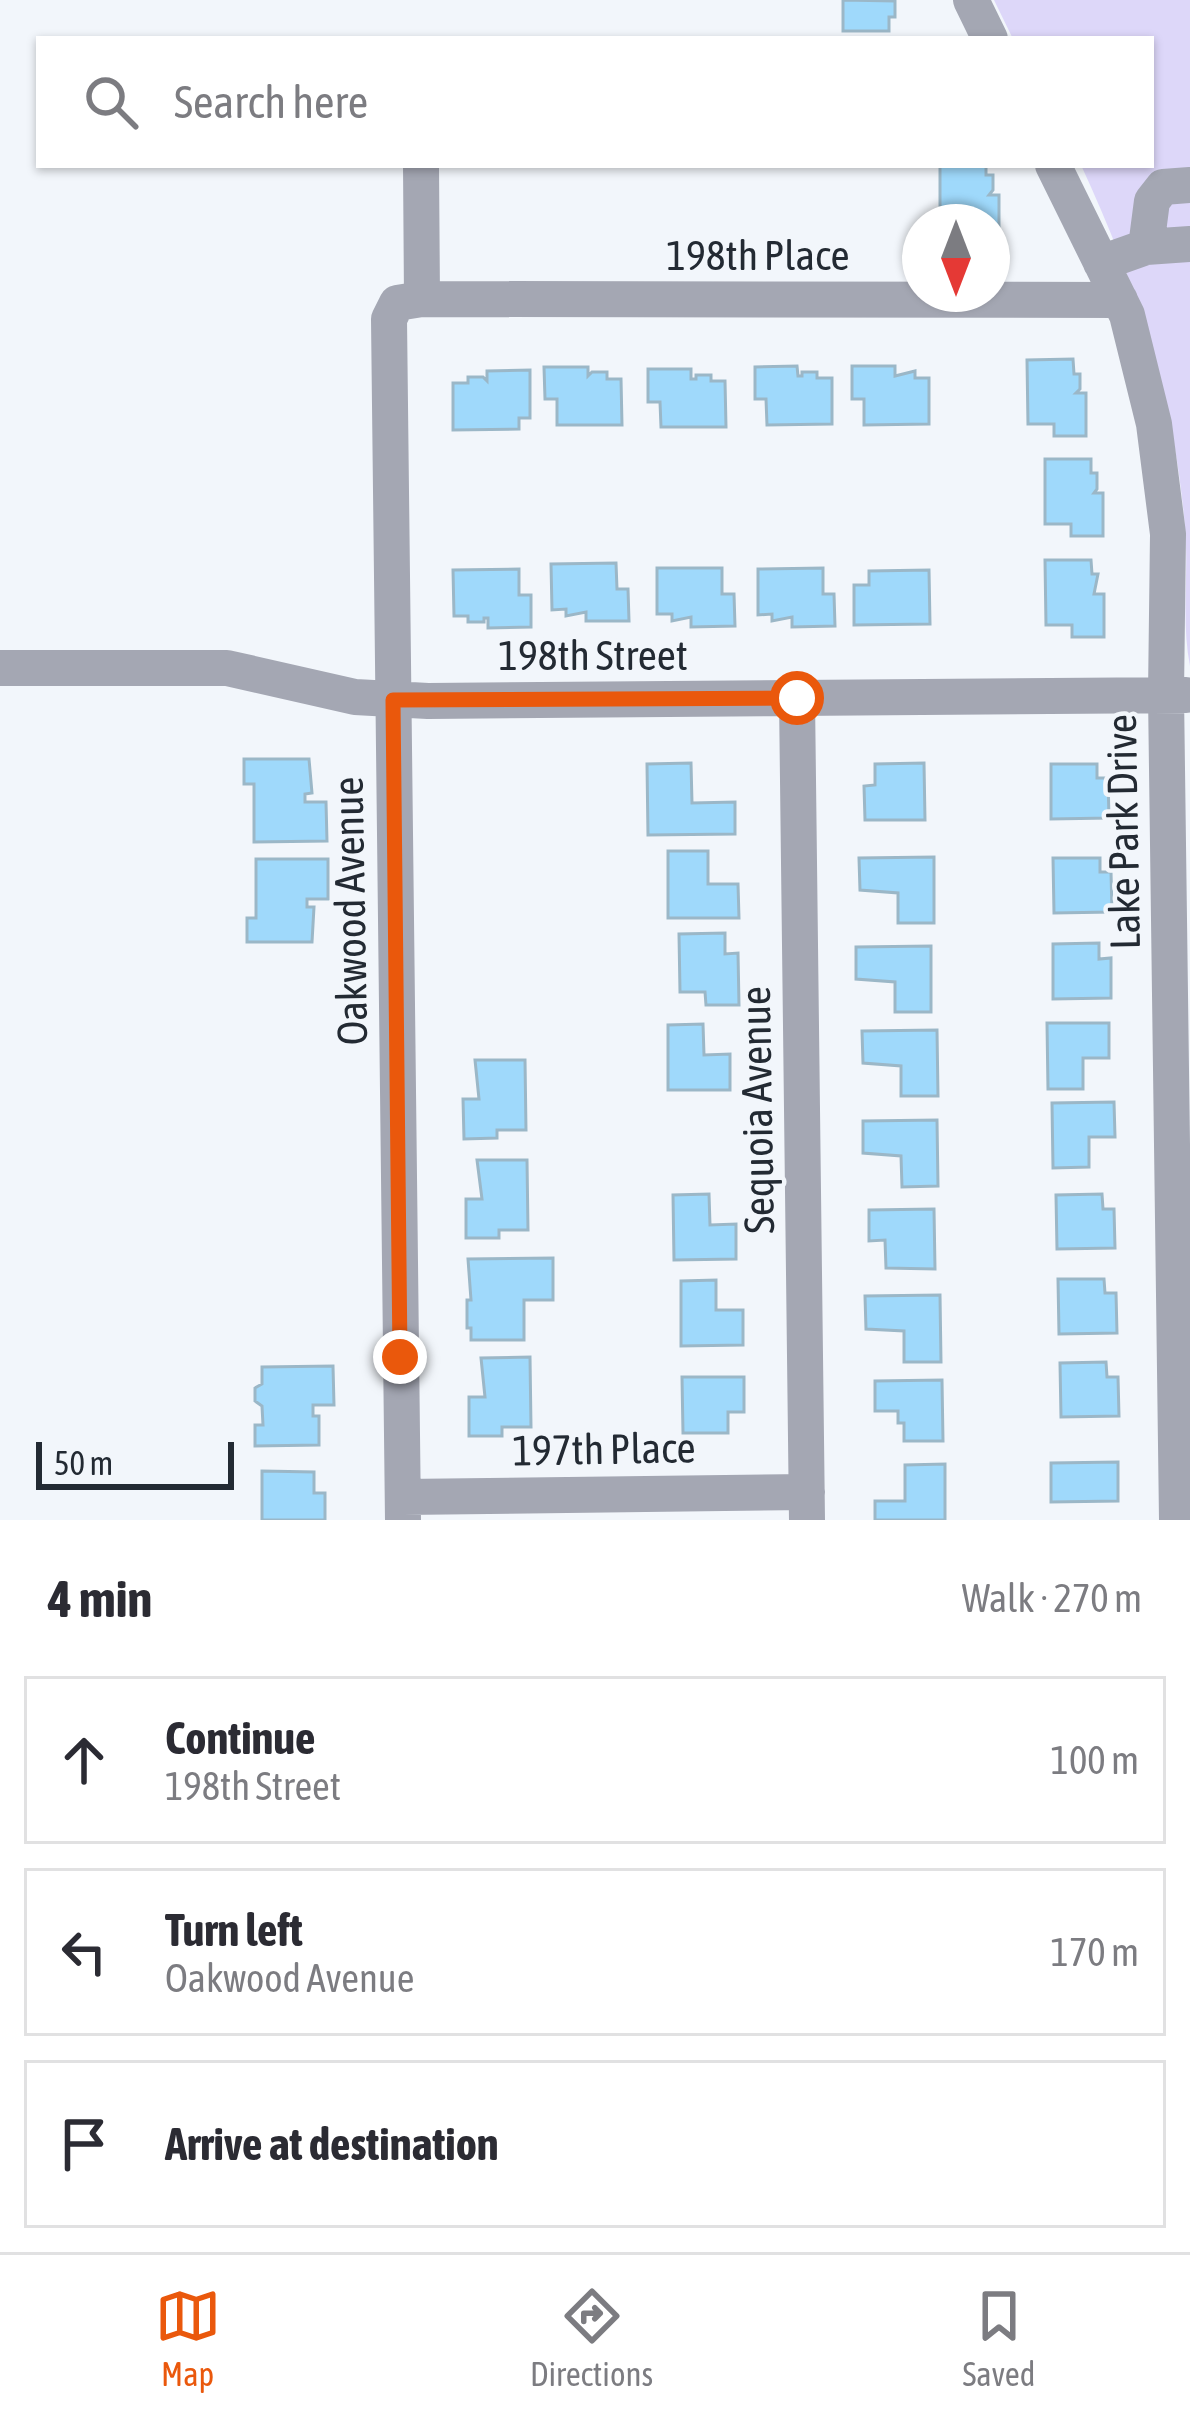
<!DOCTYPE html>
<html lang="en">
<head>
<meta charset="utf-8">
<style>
  body { margin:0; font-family:"Asap Condensed",sans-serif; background:#f2f2f3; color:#2b2b33 }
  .compass { position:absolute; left:902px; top:204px; width:108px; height:108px; border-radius:50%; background:#fff; box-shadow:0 3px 9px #0004; rotate:180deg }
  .scale { position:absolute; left:36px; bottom:30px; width:198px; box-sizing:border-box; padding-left:12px; border:6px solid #232a33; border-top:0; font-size:33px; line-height:42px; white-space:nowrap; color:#232a33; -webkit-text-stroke:9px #f2f6fb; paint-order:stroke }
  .stop { position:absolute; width:36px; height:36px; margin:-27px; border:9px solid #ea580c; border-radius:50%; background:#fff }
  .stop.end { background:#ea580c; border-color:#fff; box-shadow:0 3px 12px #0008 }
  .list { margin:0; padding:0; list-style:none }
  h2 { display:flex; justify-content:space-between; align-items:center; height:156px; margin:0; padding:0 48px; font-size:51px }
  h2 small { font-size:39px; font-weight:400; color:#7c7c81 }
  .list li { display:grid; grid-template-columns:78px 1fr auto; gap:36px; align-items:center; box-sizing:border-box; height:168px; margin:0 24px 24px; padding:0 24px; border:3px solid #e1e1e2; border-radius:0px }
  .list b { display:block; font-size:45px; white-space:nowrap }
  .list p { margin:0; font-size:39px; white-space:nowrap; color:#7c7c81 }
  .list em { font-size:39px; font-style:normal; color:#7c7c81 }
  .icon { flex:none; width:66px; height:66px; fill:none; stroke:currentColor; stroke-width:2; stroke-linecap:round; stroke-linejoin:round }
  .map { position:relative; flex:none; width:1190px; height:1520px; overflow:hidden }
  .search { position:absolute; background:#fff; box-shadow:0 3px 9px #0004; left:36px; right:36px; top:36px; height:132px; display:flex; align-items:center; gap:30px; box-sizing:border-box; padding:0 42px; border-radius:0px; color:#7c7c81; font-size:45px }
  .sheet { height:732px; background:#fff }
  nav { display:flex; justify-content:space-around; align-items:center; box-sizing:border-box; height:168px; border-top:3px solid #e1e1e2; background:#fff; font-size:33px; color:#7c7c81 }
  nav a { display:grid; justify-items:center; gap:6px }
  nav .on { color:#ea580c }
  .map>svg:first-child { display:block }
  .green { fill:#ddd7f9 }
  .building { fill:#9fd9fb; stroke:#9bb7c7; stroke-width:3 }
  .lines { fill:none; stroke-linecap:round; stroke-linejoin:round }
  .minor { stroke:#a4a7b3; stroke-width:36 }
  .route { stroke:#ea580c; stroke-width:15 }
  .labels { text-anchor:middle; stroke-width:9; stroke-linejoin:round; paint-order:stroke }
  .street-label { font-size:42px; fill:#232a33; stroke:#f2f6fb }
</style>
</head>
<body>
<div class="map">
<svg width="1190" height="1520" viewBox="0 0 1190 1520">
  <rect width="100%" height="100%" fill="#f2f6fb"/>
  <!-- green -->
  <path class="green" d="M 994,0 L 1190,0 L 1190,666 C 1181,621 1189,574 1185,528 C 1175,398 1135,282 1081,165 L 1151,165 L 1151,39 L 1013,39 Z"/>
  <!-- building -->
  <path class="building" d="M 843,0 L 895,1 L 895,17 L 889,17 L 889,31 L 843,31 Z
    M 940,165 L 986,165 L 986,175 L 993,175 L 993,190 L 989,195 L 999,195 L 999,238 L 992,238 L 992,222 L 940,222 Z
    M 1073,359 L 1074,374 L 1080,374 L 1080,389 L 1076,393 L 1086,393 L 1086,436 L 1054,436 L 1054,424 L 1028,424 L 1027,360 Z
    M 797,366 L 798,376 L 802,376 L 802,372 L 817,372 L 817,378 L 832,378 L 832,424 L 767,425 L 766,399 L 755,399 L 755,367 Z
    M 852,366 L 895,366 L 895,376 L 915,371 L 915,378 L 929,378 L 929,424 L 864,425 L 864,399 L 852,399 Z
    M 544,367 L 588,367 L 588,376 L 592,372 L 607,372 L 607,379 L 621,379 L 622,425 L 557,425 L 557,399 L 545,399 Z
    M 648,369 L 691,369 L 691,379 L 696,379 L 696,375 L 711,375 L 711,381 L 725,381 L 726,427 L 661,427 L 660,402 L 648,402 Z
    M 530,370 L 530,418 L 519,418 L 519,429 L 453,430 L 453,383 L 468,383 L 468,377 L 483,377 L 487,381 L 487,371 Z
    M 1045,459 L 1091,459 L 1091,473 L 1097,473 L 1097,489 L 1094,493 L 1103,493 L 1103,536 L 1071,536 L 1071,524 L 1045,524 Z
    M 1045,560 L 1091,560 L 1092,574 L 1098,574 L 1094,594 L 1104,594 L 1104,637 L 1072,637 L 1072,625 L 1046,625 Z
    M 616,563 L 617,589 L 628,589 L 629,621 L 586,621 L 586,612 L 566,616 L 566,609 L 552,610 L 551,564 Z
    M 657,568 L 722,568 L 722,594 L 734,594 L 735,626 L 691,627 L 691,617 L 672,621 L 672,614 L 657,614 Z
    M 823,568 L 823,594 L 834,594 L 835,626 L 792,627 L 792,617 L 772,621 L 772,614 L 758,615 L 758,569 Z
    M 519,569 L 519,595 L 531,595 L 531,627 L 488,628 L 488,618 L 484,618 L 484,622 L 468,622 L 468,616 L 454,616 L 453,570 Z
    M 929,570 L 930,624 L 854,625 L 854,585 L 869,585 L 869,571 Z
    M 244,759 L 309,759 L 312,793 L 305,794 L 305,802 L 326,802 L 327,841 L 254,842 L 254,784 L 244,784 Z
    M 691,763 L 692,803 L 735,802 L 735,834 L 648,835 L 647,764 Z
    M 924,763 L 925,820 L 865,820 L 864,786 L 875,785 L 875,764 Z
    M 1051,764 L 1097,764 L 1097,778 L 1108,778 L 1109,818 L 1051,819 Z
    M 668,851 L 708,851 L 708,884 L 738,884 L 739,918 L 668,918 Z
    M 934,857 L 934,923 L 898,923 L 898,893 L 860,890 L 859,858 Z
    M 1053,858 L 1100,858 L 1100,872 L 1111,872 L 1112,912 L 1054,913 Z
    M 256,859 L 328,859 L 328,899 L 307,899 L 307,907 L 314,907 L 312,942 L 247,942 L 247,918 L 256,918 Z
    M 725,933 L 725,954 L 738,953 L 739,1005 L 706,1005 L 705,992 L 680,992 L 679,934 Z
    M 1099,943 L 1099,959 L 1111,958 L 1111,998 L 1053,999 L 1053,944 Z
    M 931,946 L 931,1012 L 895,1012 L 895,982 L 856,979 L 856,947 Z
    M 1047,1023 L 1109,1023 L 1109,1058 L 1083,1058 L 1083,1089 L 1048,1089 Z
    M 703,1024 L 704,1055 L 730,1054 L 730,1090 L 668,1090 L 668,1025 Z
    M 937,1030 L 938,1096 L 901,1096 L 901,1066 L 863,1063 L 862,1031 Z
    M 475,1060 L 525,1060 L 526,1130 L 497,1130 L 497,1138 L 464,1139 L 463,1099 L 479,1099 Z
    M 1114,1102 L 1115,1137 L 1089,1137 L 1089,1167 L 1053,1168 L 1052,1103 Z
    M 937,1120 L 938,1186 L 902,1187 L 901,1156 L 863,1153 L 863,1121 Z
    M 477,1160 L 527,1160 L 528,1230 L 499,1230 L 499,1238 L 466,1238 L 466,1199 L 482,1199 Z
    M 709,1194 L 710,1225 L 736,1224 L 736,1259 L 674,1260 L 673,1195 Z
    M 1102,1194 L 1103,1209 L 1114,1209 L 1115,1248 L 1057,1249 L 1056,1195 Z
    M 934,1209 L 935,1269 L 886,1268 L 885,1240 L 869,1241 L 869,1210 Z
    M 553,1258 L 553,1300 L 524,1300 L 524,1340 L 471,1340 L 471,1328 L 467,1328 L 467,1300 L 471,1300 L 468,1259 Z
    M 1058,1279 L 1104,1279 L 1105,1293 L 1116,1293 L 1117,1333 L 1059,1334 Z
    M 716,1280 L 716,1310 L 743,1310 L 743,1345 L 681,1346 L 681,1281 Z
    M 940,1295 L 941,1362 L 904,1362 L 904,1331 L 866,1329 L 865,1296 Z
    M 530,1357 L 531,1427 L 502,1427 L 502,1436 L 469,1436 L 469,1397 L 485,1397 L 481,1358 Z
    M 1106,1362 L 1107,1377 L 1118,1377 L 1119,1416 L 1061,1417 L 1060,1363 Z
    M 333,1366 L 334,1405 L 313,1405 L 313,1416 L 319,1416 L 319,1445 L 255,1446 L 255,1425 L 263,1425 L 262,1406 L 255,1401 L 255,1388 L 262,1384 L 262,1367 Z
    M 682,1377 L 744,1377 L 744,1412 L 728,1412 L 728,1433 L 683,1433 Z
    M 942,1380 L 943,1441 L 904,1441 L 904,1423 L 898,1423 L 898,1411 L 875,1411 L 875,1381 Z
    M 1118,1462 L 1118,1501 L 1051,1502 L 1051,1463 Z
    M 945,1464 L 945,1520 L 875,1520 L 875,1501 L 905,1501 L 905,1465 Z
    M 262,1471 L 314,1472 L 314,1493 L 325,1493 L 325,1520 L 262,1520 Z"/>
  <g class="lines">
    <!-- minor -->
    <path class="minor" d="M 971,0 L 990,39
      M 421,165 L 422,299
      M 1053,165 L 1127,315 L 1154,424 L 1168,534 L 1166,694 L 1177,1520
      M 1146,247 L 1152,201 L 1163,187 L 1190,185
      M 1101,263 L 1146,247 L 1190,244
      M 0,668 L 227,668 L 355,697 L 428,701 L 1186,695
      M 797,698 L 807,1520
      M 403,1497 L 807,1492
      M 403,1520 L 389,319 L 397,303 L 422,299 L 1120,300"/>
  </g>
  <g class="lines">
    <!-- route -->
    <path class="route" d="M 400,1357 L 393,700 L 797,698"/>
  </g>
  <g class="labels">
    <!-- street labels -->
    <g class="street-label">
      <text x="758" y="270">198th Place</text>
      <text x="593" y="670">198th Street</text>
      <text transform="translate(1123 832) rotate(-91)" y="15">Lake Park Drive</text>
      <text transform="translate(350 911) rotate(-91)" y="15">Oakwood Avenue</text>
      <text transform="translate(757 1110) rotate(-91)" y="15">Sequoia Avenue</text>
      <text transform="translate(604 1449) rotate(-1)" y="15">197th Place</text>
    </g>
  </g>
</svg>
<svg class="compass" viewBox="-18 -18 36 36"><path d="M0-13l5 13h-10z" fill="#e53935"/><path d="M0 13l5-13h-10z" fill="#7c7c81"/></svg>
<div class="scale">50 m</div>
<div class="stop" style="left:797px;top:698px"></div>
<div class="stop end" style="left:400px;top:1357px"></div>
<div class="search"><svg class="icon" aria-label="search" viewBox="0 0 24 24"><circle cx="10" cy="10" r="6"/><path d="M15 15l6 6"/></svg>Search here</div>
</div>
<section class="sheet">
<h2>4 min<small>Walk · 270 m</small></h2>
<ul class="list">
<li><svg class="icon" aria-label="ahead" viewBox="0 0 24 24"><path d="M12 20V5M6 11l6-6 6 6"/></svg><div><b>Continue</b><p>198th Street</p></div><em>100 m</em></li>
<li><svg class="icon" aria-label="left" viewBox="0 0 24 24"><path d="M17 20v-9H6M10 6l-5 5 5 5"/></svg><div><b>Turn left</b><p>Oakwood Avenue</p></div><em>170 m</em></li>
<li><svg class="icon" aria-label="arrive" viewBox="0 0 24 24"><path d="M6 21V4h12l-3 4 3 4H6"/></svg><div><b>Arrive at destination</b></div></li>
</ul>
</section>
<nav>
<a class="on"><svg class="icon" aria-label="map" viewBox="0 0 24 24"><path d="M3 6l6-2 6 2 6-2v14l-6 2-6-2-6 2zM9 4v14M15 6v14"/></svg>Map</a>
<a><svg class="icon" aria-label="directions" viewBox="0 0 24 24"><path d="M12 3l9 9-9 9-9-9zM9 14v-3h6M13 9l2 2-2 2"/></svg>Directions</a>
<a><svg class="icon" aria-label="saved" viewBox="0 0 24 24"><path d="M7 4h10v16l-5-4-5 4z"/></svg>Saved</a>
</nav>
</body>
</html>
